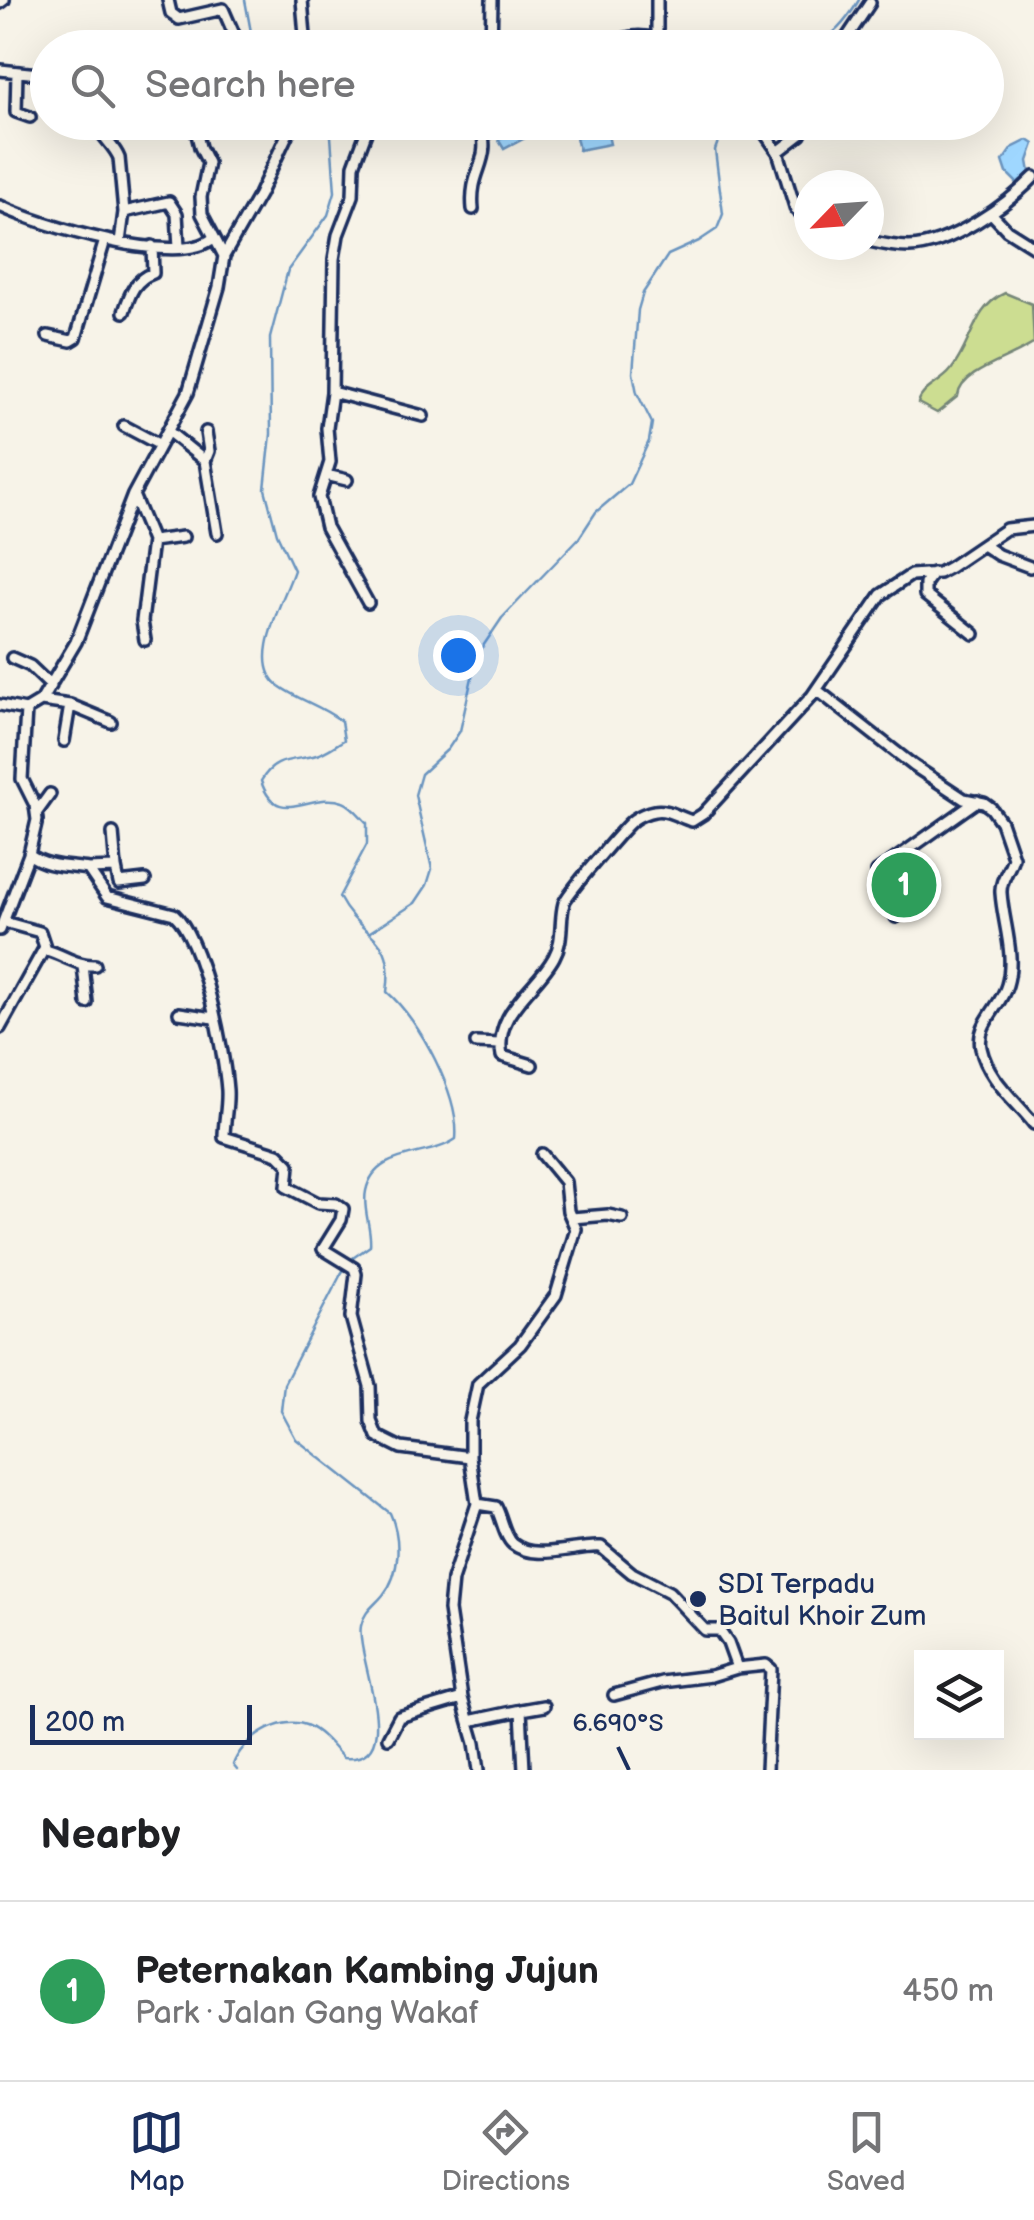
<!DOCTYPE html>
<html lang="en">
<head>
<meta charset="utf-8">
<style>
  body { margin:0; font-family:"Balsamiq Sans",sans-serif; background:#f6f6f6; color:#202124 }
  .controls { position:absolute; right:30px; bottom:30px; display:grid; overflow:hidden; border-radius:0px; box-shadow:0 10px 40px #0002 }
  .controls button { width:90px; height:90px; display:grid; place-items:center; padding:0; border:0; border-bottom:2px solid #e0e0e0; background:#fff; color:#202124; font:50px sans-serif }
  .compass { position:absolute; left:794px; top:170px; width:90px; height:90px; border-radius:50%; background:#fff; box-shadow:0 10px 40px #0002; rotate:245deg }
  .scale { position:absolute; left:30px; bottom:25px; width:222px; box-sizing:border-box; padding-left:10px; border:5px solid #1b2f5e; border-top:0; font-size:28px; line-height:35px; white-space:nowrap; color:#1b2f5e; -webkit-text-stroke:8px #f7f3e8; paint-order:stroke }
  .you { position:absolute; left:458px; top:655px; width:35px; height:35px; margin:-25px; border:8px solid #fff; border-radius:50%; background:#1a73e8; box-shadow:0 0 0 15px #1a73e833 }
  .badge { display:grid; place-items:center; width:65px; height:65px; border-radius:50%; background:#1b2f5e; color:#fff; font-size:32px; font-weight:700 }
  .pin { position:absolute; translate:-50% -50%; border:5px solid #fff; box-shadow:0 2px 10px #0006 }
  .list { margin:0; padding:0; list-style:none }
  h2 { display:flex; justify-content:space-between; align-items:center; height:130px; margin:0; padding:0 40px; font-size:42px }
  h2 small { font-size:32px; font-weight:400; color:#757577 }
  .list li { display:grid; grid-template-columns:65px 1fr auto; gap:30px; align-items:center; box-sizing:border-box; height:180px; padding:0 40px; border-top:2px solid #e0e0e0 }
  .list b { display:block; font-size:38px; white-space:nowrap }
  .list p { margin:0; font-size:32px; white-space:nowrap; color:#757577 }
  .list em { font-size:32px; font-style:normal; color:#757577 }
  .icon { flex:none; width:55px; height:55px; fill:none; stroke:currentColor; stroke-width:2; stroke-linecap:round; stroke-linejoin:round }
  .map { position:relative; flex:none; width:1034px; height:1770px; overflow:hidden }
  .search { position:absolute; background:#fff; box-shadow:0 10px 40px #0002; left:30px; right:30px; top:30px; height:110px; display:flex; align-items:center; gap:25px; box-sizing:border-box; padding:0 35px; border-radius:55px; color:#757577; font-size:38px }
  .sheet { height:310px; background:#fff }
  nav { display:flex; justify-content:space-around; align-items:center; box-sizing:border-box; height:140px; border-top:2px solid #e0e0e0; background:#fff; font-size:28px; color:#757577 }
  nav a { display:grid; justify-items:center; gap:5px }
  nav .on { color:#1b2f5e }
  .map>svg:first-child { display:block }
  .green { fill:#ccdd91; stroke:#748678; stroke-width:2.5 }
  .water { fill:#9fd7ff; stroke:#6a94bf; stroke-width:2.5 }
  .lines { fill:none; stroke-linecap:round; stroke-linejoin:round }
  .stream { stroke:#6a94bf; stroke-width:2.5 }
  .minor-casing { stroke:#1b2f5e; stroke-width:16 }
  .minor { stroke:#f7f3e8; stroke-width:9 }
  .ticks { fill:none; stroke:#1b2f5e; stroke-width:4 }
  .poi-dot { fill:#1b2f5e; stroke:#f7f3e8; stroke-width:4 }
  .labels { text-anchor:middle; stroke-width:8; stroke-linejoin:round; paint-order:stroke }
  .poi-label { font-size:28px; fill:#1b2f5e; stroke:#f7f3e8; text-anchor:start }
  .ticks-label { font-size:25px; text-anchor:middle; fill:#1b2f5e; stroke:#f7f3e8; stroke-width:8; stroke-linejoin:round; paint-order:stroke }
</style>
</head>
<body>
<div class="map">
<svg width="1034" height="1770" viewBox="0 0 1034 1770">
  <rect width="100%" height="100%" fill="#f7f3e8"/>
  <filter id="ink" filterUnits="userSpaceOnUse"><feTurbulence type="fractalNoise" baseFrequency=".01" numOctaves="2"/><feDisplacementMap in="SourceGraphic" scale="20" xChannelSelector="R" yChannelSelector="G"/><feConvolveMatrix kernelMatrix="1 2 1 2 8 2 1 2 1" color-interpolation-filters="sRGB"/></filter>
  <g filter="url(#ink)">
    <!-- green -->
    <path class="green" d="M 1005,293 L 1032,304 L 1034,343 C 1013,359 961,370 958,396 L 937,413 L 918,403 C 923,387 941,383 951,370 C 972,344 973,307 1005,293 Z"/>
    <!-- water -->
    <path class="water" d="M 516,122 L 535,123 L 540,130 L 504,149 L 498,139 L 514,132 L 512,125 Z
      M 607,130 L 610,144 L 579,150 L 576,137 Z
      M 1028,140 L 1034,144 L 1028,161 L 1030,172 L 1017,183 L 1007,173 L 1003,161 L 1012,148 Z"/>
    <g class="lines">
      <!-- stream -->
      <path class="stream" d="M 245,0 L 254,48
        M 807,48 C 832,39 846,22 859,0
        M 370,932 L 415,903 L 427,885 L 432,869 L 415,795 L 421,774 L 448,749 L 460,731 L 477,655 L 502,618 L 579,538 L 596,512 L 629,484 L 649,441 L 652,423 L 637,393 L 633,373 L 638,310 L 643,293 L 668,255 L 699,241 L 717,229 L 723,214 L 715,150 L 725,122
        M 237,1770 L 233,1765 C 241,1740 280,1715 306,1725 C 321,1731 333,1747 343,1758 C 409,1765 355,1656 361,1626 C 364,1611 374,1606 383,1595 C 401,1573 401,1538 390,1513 L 296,1439 L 281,1411 L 284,1384 L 341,1274 L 350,1260 L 370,1246 C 372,1228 362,1209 366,1191 C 375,1148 428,1159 456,1139 C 460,1096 419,1019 387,992 C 396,930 362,942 339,897 L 367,844 L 367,823 C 360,816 352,805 343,802 C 311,790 277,830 261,781 C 274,758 290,761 313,756 C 324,754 334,746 344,740 L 341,721 C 322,706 298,700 279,686 C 246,662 285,599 294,570 L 277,534 L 265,489 L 271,434 L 270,338 L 288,270 L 328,215 L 335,192 L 330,122"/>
      <!-- minor casing -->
      <g class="minor-casing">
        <path id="minor" d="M 168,0 L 171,13 L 179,19 L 223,9 L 240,48
          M 302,0 L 306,48
          M 657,0 L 657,37
          M 0,3 L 4,0
          M 348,48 L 349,43
          M 491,48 L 492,0
          M 602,48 C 626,34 649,31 671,48
          M 840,48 L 870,3
          M 0,70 L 48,75
          M 17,72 L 16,112 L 30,117
          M 96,122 C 101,137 114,145 119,158 L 124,212 L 120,242
          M 194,122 L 200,147 L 208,163 L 201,197 L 202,214 L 224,256
          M 403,122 L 445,125 L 464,122
          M 757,122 L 778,152 L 796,210 L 809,220
          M 778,152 L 800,135 L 806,122
          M 0,206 C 37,224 180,269 213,238
          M 473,209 C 469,168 493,164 480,122
          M 124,212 L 169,202 L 177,214 L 179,247
          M 992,214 L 1007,230 L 1034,247
          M 869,241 C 882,244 896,247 909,247 C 950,246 1007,205 1034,177
          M 124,312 C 130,294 134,280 153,273 L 152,246
          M 48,336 L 71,341 L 76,338 L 105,240
          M 332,392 L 423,416
          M 124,426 L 160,445
          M 169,432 L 205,461 L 217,533
          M 205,461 L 209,451 L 206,432
          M 326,475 L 347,480
          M 133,495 L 152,541 L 142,621 L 145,640
          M 152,541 L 183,537
          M 983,545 L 998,555 L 1030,567
          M 933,573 L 925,584 L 925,595 L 974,634
          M 368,603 L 326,527 L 319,497 L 330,462 L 327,428 L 332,392 L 334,259 L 338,235 L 353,196 L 354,165 L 370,122
          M 12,658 L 30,666 L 51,686
          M 817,690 L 914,766 L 964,799 L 984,803 L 991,808 L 1001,822 L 1013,857 C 1010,870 1000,879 1001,893 C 1003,923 1016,955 1007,985 C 1001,1007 976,1023 981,1048 C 987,1078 1016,1101 1034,1124
          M 41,701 L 70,705 L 111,722
          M 0,705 L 26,710 L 41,701 L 76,642 L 133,495 L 188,393 L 219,287 L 224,256 L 259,195 L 293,122
          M 26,710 L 22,779 L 35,805 L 37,820 L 29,854 C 45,867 69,866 88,869 L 107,897 L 174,914 C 203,940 224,1051 227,1090 C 228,1106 224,1121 224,1137 L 278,1154 L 289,1165 L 287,1187 L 318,1203 L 336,1204 L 343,1209 L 341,1220 L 323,1249 L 354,1268 L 356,1274 L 351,1317 L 370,1386 L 371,1421 L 377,1436 L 401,1448 L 470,1457
          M 64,741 L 70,705
          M 37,812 L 50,794
          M 116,868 L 119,883 L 145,880
          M 88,869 L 116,868 L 113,833
          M 896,917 L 908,902 L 877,872 L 977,801
          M 4,922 L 40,932 L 46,950 C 64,955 77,966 95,965
          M 0,930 L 29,854
          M 83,965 L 87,1003
          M 179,1013 L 214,1018
          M 0,1028 L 44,949
          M 476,1043 L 500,1044
          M 532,1065 L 502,1056 C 493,1012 537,989 554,957 C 564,939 559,922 564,903 C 565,896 625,826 633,820 C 638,816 648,812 654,811 C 667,808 680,818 692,821 L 703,814 L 812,696 L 881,595 L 911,575 L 939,573 L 950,567 L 1006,529 L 1034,526
          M 572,1218 L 608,1215 L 622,1218
          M 477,1504 L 496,1507 C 502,1518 504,1536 513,1544 C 535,1562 576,1545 601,1547 L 632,1573 L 669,1592 L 705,1630 L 719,1630 L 728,1643 L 737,1668 L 711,1676 L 662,1682 L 614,1695
          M 737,1668 L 766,1665 L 771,1669 L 766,1770
          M 521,1710 L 544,1706
          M 469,1721 L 521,1710 L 524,1770
          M 388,1738 L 399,1717 L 462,1698
          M 479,1770 L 475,1743 L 462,1698 L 449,1610 L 452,1580 L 477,1504 L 470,1457 L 470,1421 L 478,1384 L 520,1345 L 556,1295 L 576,1229 L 568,1211 L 565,1182 L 542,1154"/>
      </g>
      <!-- minor -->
      <use href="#minor" class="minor"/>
    </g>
  </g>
  <!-- ticks -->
  <path class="ticks" d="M 618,1747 L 629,1770"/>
  <!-- markers -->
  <circle class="poi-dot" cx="698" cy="1599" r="10"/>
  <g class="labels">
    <!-- poi labels -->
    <g class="poi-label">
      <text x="718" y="1593">SDI Terpadu<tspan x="718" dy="32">Baitul Khoir Zum</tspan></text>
    </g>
  </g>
  <g class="ticks-label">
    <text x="618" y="1731">6.690°S</text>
  </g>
</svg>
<div class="controls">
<button><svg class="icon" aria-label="layers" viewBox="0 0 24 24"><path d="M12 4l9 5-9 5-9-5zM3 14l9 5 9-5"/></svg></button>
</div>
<svg class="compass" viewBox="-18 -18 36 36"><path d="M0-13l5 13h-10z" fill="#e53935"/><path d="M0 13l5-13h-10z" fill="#757577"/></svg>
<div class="scale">200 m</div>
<div class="you"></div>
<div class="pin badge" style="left:904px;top:885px;background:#2e9e5b">1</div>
<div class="search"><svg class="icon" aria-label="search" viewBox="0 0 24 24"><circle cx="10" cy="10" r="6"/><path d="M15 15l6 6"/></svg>Search here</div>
</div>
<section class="sheet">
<h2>Nearby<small></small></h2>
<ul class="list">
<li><span class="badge" style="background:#2e9e5b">1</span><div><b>Peternakan Kambing Jujun</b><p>Park · Jalan Gang Wakaf</p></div><em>450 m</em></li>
</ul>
</section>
<nav>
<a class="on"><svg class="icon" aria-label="map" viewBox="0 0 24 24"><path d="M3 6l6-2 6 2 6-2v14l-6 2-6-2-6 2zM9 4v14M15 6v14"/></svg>Map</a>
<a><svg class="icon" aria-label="directions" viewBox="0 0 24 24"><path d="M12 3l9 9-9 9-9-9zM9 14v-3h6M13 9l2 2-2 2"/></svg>Directions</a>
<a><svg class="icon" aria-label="saved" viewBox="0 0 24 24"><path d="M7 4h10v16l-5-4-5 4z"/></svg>Saved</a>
</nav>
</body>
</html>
